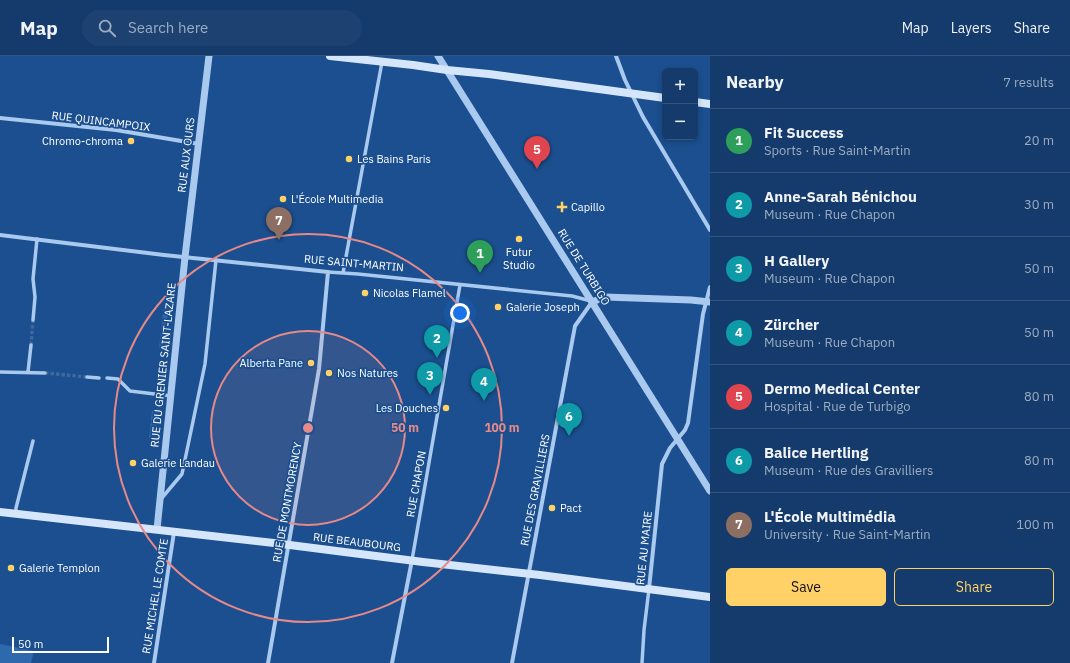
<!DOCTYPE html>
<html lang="en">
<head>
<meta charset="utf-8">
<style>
  body { margin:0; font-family:"IBM Plex Sans",sans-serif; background:#1d4271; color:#f1f3f6 }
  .controls { position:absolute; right:12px; top:12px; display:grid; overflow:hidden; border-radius:6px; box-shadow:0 2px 6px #0003 }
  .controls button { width:36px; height:36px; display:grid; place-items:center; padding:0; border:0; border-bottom:1px solid #33557e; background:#143b6b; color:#f1f3f6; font:20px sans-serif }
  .scale { position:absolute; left:12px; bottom:10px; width:97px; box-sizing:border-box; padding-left:4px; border:2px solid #fff; border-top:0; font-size:11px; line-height:14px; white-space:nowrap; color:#fff; -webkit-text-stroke:3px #1b4f8f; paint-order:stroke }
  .you { position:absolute; left:460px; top:257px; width:14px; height:14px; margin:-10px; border:3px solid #fff; border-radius:50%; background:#1a73e8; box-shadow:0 0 0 6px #1a73e833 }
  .badge { display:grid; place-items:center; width:26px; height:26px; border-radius:50%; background:#ffd166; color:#fff; font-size:13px; font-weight:700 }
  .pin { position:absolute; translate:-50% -33px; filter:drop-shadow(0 1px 2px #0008) }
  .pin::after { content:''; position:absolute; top:21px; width:14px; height:12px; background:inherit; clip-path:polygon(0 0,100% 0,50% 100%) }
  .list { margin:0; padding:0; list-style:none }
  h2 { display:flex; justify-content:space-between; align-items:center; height:52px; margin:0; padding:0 16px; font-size:17px }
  h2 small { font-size:13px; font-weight:400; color:#9dadc1 }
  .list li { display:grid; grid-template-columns:26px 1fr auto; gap:12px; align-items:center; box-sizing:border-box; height:64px; padding:0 16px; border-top:1px solid #33557e }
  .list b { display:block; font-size:15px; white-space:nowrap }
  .list p { margin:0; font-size:13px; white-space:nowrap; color:#9dadc1 }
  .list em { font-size:13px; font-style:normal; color:#9dadc1 }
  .actions { display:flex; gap:8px; padding:12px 16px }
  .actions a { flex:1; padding:9px 0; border:1px solid #ffd166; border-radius:6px; text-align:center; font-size:14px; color:#ffd166 }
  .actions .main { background:#ffd166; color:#111 }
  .icon { flex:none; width:22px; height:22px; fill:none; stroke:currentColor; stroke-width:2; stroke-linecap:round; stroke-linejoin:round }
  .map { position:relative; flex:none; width:710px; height:607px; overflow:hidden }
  header { display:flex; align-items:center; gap:24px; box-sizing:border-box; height:56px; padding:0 20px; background:#143b6b; border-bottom:1px solid #33557e }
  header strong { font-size:19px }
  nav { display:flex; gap:22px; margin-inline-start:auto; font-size:14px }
  .search { width:280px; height:36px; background:#1d4271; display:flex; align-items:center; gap:10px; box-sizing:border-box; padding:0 14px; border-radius:22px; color:#9dadc1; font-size:15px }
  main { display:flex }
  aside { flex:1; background:#143b6b }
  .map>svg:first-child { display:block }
  .green { fill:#2e69ad }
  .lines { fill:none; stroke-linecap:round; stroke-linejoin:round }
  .pedestrian-tunnel { stroke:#3d69a0; stroke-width:3.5; stroke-dasharray:3.5 2; stroke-linecap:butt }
  .pedestrian { stroke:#a9c9ee; stroke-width:3.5 }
  .minor { stroke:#a9c9ee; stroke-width:4 }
  .tertiary { stroke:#a9c9ee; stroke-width:7 }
  .secondary { stroke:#d6e6fa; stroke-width:8 }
  .ring { fill:none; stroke:#e88989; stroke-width:2 }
  .poi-dot { fill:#ffd166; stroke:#1b4f8f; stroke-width:1.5 }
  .labels { text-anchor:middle; stroke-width:3.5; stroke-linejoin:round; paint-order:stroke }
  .street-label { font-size:11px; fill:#fff; stroke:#1b4f8f }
  .poi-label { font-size:11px; fill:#fff; stroke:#1b4f8f; text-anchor:start }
  .centre { fill:#e88989; stroke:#1b4f8f; stroke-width:2 }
  .ring-label { font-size:12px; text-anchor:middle; font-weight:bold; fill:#e88989; stroke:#1b4f8f; stroke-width:3.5; stroke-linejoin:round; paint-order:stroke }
</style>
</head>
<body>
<header>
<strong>Map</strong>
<div class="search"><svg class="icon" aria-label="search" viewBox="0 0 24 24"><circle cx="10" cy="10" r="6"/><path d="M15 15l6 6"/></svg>Search here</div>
<nav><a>Map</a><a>Layers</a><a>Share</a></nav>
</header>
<main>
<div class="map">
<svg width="710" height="607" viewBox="0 0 710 607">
  <rect width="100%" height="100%" fill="#1b4f8f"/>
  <!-- green -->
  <path class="green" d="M 164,249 L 169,249 L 164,292 L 159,292 Z
    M 152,355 L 158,355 L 155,384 L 149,383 Z
    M 0,588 L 34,595 L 31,607 L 0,607 Z"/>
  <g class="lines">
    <!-- pedestrian-tunnel -->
    <path class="pedestrian-tunnel" d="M 31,289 L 33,264
      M 45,317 L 87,321"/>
    <!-- pedestrian -->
    <path class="pedestrian" d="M 328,216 L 358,218 L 572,240 L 591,245
      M 343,217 L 382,6
      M 33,264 L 35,241 L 33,223 L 37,183
      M 0,316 L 45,317
      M 28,316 L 31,289
      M 87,321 L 99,322
      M 107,322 L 118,323 L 130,335 L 171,340
      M 161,443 L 182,418 L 205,308 L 216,204
      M 16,457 L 16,452 L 33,385
      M 412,504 L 460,229
      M 642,607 L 644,574 L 649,533"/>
    <!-- minor -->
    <path class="minor" d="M 616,0 L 625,24 L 643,61 L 710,174
      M 0,62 L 116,74 L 199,88
      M 0,179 L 164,199 L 328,216 L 319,313 L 268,607
      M 649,533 L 662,408 L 670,392 L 685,374 L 688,367 L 703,258 L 710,231
      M 154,607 L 174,476
      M 392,607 L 412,504
      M 512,607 L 575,270 L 592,246"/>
    <!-- tertiary -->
    <path class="tertiary" d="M 438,0 L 710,435
      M 592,246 L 605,241 L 691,244 L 710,246
      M 157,473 L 185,201 L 209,0"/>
    <!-- secondary -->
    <path class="secondary" d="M 330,0 L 413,9 L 447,14 L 489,18 L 665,42
      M 695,46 L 710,48
      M 0,456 L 274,487 L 423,506 L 540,519 L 710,541"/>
  </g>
  <!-- distance rings -->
  <circle cx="308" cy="372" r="97" fill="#e88989" fill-opacity=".12"/>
  <g class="ring">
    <circle cx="308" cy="372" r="97"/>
    <circle cx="308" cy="372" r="194"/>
  </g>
  <!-- markers -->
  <g class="poi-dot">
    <circle cx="131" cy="85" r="4"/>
    <circle cx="349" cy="103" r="4"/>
    <circle cx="283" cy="143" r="4"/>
    <path d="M560 145h4v4h4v4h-4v4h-4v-4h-4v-4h4z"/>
    <circle cx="519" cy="183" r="4"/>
    <circle cx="365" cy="237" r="4"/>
    <circle cx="498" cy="251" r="4"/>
    <circle cx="311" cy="307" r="4"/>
    <circle cx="329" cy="317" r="4"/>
    <circle cx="446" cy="352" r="4"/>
    <circle cx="133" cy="407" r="4"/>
    <circle cx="552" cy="452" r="4"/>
    <circle cx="11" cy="512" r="4"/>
  </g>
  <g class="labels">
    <!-- street labels -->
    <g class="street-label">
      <text transform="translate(101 65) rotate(7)" y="4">RUE QUINCAMPOIX</text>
      <text transform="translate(186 99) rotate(-83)" y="4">RUE AUX OURS</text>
      <text transform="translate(354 207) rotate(5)" y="4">RUE SAINT-MARTIN</text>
      <text transform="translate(584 211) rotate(58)" y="4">RUE DE TURBIGO</text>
      <text transform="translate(163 309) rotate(-84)" y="4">RUE DU GRENIER SAINT-LAZARE</text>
      <text transform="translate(416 428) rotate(-80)" y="4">RUE CHAPON</text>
      <text transform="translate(535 434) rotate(-79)" y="4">RUE DES GRAVILLIERS</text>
      <text transform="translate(287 446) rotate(-80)" y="4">RUE DE MONTMORENCY</text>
      <text transform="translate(357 486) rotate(7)" y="4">RUE BEAUBOURG</text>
      <text transform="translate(644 492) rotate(-84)" y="4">RUE AU MAIRE</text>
      <text transform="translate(155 540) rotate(-81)" y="4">RUE MICHEL LE COMTE</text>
    </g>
    <!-- poi labels -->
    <g class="poi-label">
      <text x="123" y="89" text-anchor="end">Chromo-chroma</text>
      <text x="357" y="107">Les Bains Paris</text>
      <text x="291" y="147">L'École Multimedia</text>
      <text x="571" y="155">Capillo</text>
      <text x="519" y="200" text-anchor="middle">Futur<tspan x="519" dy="13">Studio</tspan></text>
      <text x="373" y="241">Nicolas Flamel</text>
      <text x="506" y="255">Galerie Joseph</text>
      <text x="303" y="311" text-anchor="end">Alberta Pane</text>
      <text x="337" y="321">Nos Natures</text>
      <text x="438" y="356" text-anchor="end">Les Douches</text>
      <text x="141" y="411">Galerie Landau</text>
      <text x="560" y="456">Pact</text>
      <text x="19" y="516">Galerie Templon</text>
    </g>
  </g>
  <circle cx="308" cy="372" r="6" class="centre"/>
  <g class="ring-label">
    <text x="405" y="376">50 m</text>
    <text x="502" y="376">100 m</text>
  </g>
</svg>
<div class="controls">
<button>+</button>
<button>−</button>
</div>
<div class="scale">50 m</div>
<div class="you"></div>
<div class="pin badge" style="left:480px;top:217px;background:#2e9e5b">1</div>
<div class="pin badge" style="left:437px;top:302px;background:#0f9aa8">2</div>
<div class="pin badge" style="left:430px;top:339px;background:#0f9aa8">3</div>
<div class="pin badge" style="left:484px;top:345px;background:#0f9aa8">4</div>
<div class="pin badge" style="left:537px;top:113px;background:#e0444e">5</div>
<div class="pin badge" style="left:569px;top:380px;background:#0f9aa8">6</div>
<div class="pin badge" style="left:279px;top:184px;background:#8d6e63">7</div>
</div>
<aside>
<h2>Nearby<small>7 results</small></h2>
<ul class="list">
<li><span class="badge" style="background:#2e9e5b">1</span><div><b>Fit Success</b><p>Sports · Rue Saint-Martin</p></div><em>20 m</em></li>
<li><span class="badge" style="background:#0f9aa8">2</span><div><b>Anne-Sarah Bénichou</b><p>Museum · Rue Chapon</p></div><em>30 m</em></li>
<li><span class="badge" style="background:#0f9aa8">3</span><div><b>H Gallery</b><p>Museum · Rue Chapon</p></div><em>50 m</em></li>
<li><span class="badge" style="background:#0f9aa8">4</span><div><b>Zürcher</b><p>Museum · Rue Chapon</p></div><em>50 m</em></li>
<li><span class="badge" style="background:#e0444e">5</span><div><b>Dermo Medical Center</b><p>Hospital · Rue de Turbigo</p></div><em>80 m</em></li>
<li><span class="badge" style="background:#0f9aa8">6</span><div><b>Balice Hertling</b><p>Museum · Rue des Gravilliers</p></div><em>80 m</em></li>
<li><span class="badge" style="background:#8d6e63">7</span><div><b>L'École Multimédia</b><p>University · Rue Saint-Martin</p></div><em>100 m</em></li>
</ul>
<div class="actions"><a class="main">Save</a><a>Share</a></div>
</aside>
</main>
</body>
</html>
